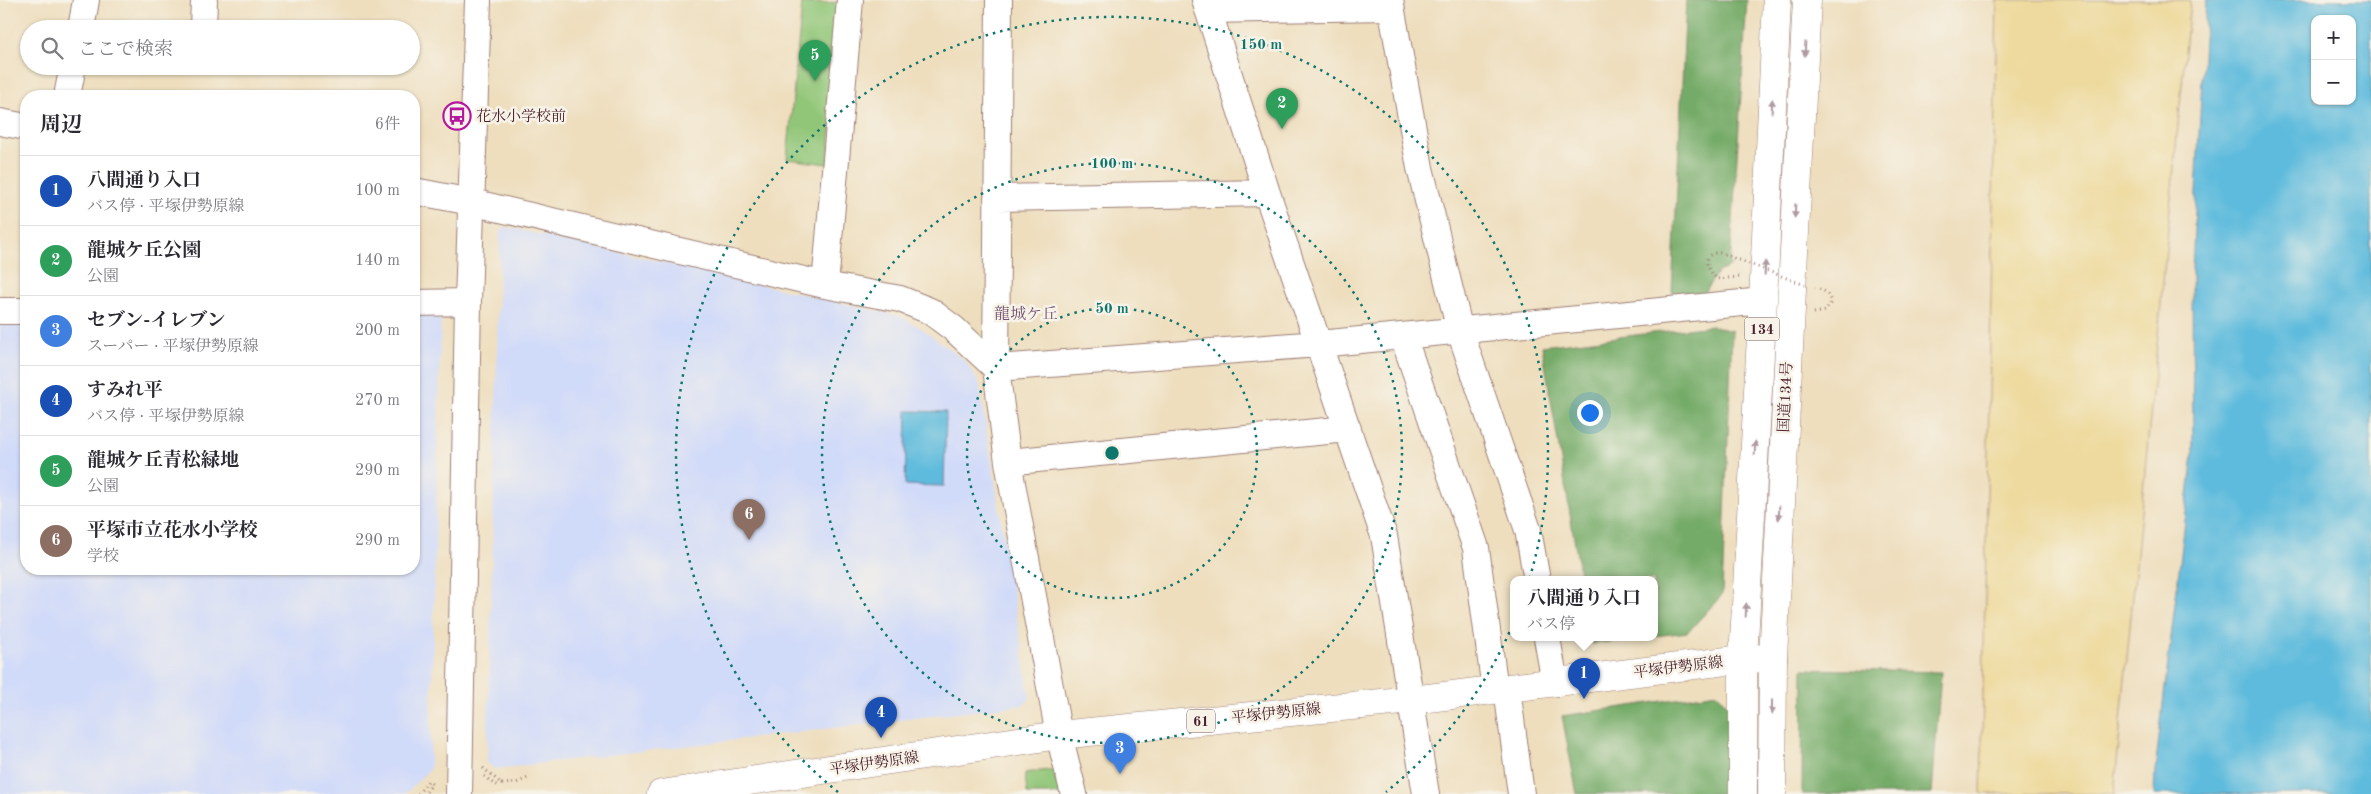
<!DOCTYPE html>
<html lang="ja">
<head>
<meta charset="utf-8">
<style>
  body { margin:0; font-family:"Old Standard TT","Noto Serif JP",serif; background:#f2f2f3; color:#2b2b33 }
  .controls { position:absolute; right:15px; top:15px; display:grid; overflow:hidden; border-radius:10px; box-shadow:0 1px 4px #0004 }
  .controls button { width:45px; height:45px; display:grid; place-items:center; padding:0; border:0; border-bottom:1px solid #e1e1e2; background:#fff; color:#2b2b33; font:25px sans-serif }
  .you { position:absolute; left:1589px; top:412px; width:18px; height:18px; margin:-12px; border:4px solid #fff; border-radius:50%; background:#1a73e8; box-shadow:0 0 0 8px #1a73e833 }
  .badge { display:grid; place-items:center; width:32px; height:32px; border-radius:50%; background:#111827; color:#fff; font-size:16px; font-weight:700 }
  .pin { position:absolute; translate:-50% -41px; filter:drop-shadow(0 1px 2px #0008) }
  .pin::after { content:''; position:absolute; top:26px; width:18px; height:15px; background:inherit; clip-path:polygon(0 0,100% 0,50% 100%) }
  .popup { position:absolute; left:1510px; top:576px; width:148px; height:65px; box-sizing:border-box; display:grid; place-content:center; border-radius:10px; background:#fff; filter:drop-shadow(0 1px 4px #0005); font-size:16px; white-space:nowrap; color:#7c7c81 }
  .popup b { font-size:19px; color:#2b2b33 }
  .popup::after { content:''; position:absolute; left:50%; top:100%; margin-left:-10px; border:10px solid transparent; border-top-color:#fff }
  .list { margin:0; padding:0; list-style:none }
  h2 { display:flex; justify-content:space-between; align-items:center; height:65px; margin:0; padding:0 20px; font-size:21px }
  h2 small { font-size:16px; font-weight:400; color:#7c7c81 }
  .list li { display:grid; grid-template-columns:32px 1fr auto; gap:15px; align-items:center; box-sizing:border-box; height:70px; padding:0 20px; border-top:1px solid #e1e1e2 }
  .list b { display:block; font-size:19px; white-space:nowrap }
  .list p { margin:0; font-size:16px; white-space:nowrap; color:#7c7c81 }
  .list em { font-size:16px; font-style:normal; color:#7c7c81 }
  .icon { flex:none; width:28px; height:28px; fill:none; stroke:currentColor; stroke-width:2; stroke-linecap:round; stroke-linejoin:round }
  .map { position:relative; flex:none; width:2371px; height:794px; overflow:hidden }
  .search { position:absolute; background:#fff; box-shadow:0 1px 4px #0004; left:20px; top:20px; width:400px; height:55px; display:flex; align-items:center; gap:12px; box-sizing:border-box; padding:0 18px; border-radius:28px; color:#7c7c81; font-size:19px }
  .panel { position:absolute; background:#fff; box-shadow:0 1px 4px #0004; left:20px; top:90px; width:400px; height:485px; border-radius:20px }
  .map>svg:first-child { display:block }
  .built { fill:#d0daf9 }
  .green { fill:#91c678; stroke:#6e7252 }
  .forest { fill:#74ab68; stroke:#5f654a }
  .sand { fill:#eeda9e; stroke:#9c7c64 }
  .water { fill:#5fbbdd; stroke:#546d84; fill-rule:evenodd }
  .lines { fill:none; stroke-linecap:round; stroke-linejoin:round }
  .minor-casing { stroke:#9c7e74; stroke-width:28 }
  .major-casing { stroke:#9c7e74; stroke-width:29 }
  .highway-casing { stroke:#9c7e74; stroke-width:29 }
  .path { stroke:#9c7e74; stroke-width:3; stroke-dasharray:1 4; stroke-linecap:butt }
  .minor { stroke:#fff; stroke-width:26 }
  .major { stroke:#fff; stroke-width:28 }
  .highway { stroke:#fff; stroke-width:28 }
  .path-bridge { stroke:#9c7e74; stroke-width:3; stroke-dasharray:1 4; stroke-linecap:butt }
  .oneway { fill:#ae9aa0 }
  .ring { fill:none; stroke:#0f766e; stroke-width:2.5; stroke-dasharray:2.5 5 }
  .labels { text-anchor:middle; stroke-width:5; stroke-linejoin:round; paint-order:stroke }
  .shield { fill:#f7f3e8; stroke:#7e5f64; stroke-width:1 }
  .shield-label { font-size:14px; font-weight:bold; fill:#4a1f2b }
  .poi-label { font-size:15px; fill:#4a1f2b; stroke:#f7f3e8; text-anchor:start }
  .street-label { font-size:15px; fill:#4a1f2b; stroke:#f7f3e8 }
  .neighbourhood-label { font-size:16px; fill:#755272; stroke:#f7f3e8 }
  .centre { fill:#0f766e; stroke:#f7f3e8; stroke-width:2.5 }
  .ring-label { font-size:15px; text-anchor:middle; font-weight:bold; fill:#0f766e; stroke:#f7f3e8; stroke-width:5; stroke-linejoin:round; paint-order:stroke }
</style>
</head>
<body>
<div class="map">
<svg width="2371" height="794" viewBox="0 0 2371 794">
  <rect width="100%" height="100%" fill="#f7f3e8"/>
  <filter id="ink" filterUnits="userSpaceOnUse"><feTurbulence type="fractalNoise" baseFrequency=".02" numOctaves="2"/><feDisplacementMap in="SourceGraphic" scale="10" xChannelSelector="R" yChannelSelector="G"/><feConvolveMatrix kernelMatrix="1 2 1 2 8 2 1 2 1" color-interpolation-filters="sRGB"/></filter>
  <filter id="wash" filterUnits="userSpaceOnUse"><feTurbulence type="fractalNoise" baseFrequency=".0096" numOctaves="4" result="noise"/><feDisplacementMap in="SourceGraphic" scale="20" xChannelSelector="R" yChannelSelector="G"/><feGaussianBlur stdDeviation="1.12" result="paint"/><feColorMatrix in="noise" values="0 0 0 0 0 0 0 0 0 0 0 0 0 0 0 0 0 1.4 0 .05"/><feComposite in="paint" operator="in"/></filter>
  <g filter="url(#wash)">
    <rect width="100%" height="100%" fill="#eedebe"/>
    <!-- built -->
    <path class="built" d="M 506,227 L 899,316 L 921,328 L 964,360 L 979,383 L 1030,698 L 1024,705 L 494,769 L 487,762 L 500,232 Z
      M 414,311 L 441,311 L 430,769 L 405,794 L 0,794 L 0,317 L 26,317 L 26,569 L 414,569 Z"/>
    <!-- green -->
    <path class="green" d="M 843,2 L 828,164 L 787,159 L 802,4 Z
      M 1056,769 L 1063,794 L 1027,794 L 1025,773 Z"/>
    <!-- forest -->
    <path class="forest" d="M 1686,0 L 1747,0 L 1730,267 L 1718,272 L 1703,294 L 1672,292 Z
      M 1712,326 L 1732,331 L 1722,595 L 1688,632 L 1654,636 L 1654,580 L 1581,580 L 1542,346 Z
      M 1591,638 L 1642,638 L 1592,644 Z
      M 1803,669 L 1941,672 L 1932,794 L 1802,794 Z
      M 1717,693 L 1735,714 L 1737,794 L 1577,794 L 1562,716 Z"/>
    <!-- sand -->
    <path class="sand" d="M 1997,0 L 2190,0 L 2114,794 L 1981,794 Z"/>
    <!-- water -->
    <path class="water" d="M 2206,0 L 2371,0 L 2371,794 L 2154,794 L 2155,771 L 2193,454 L 2192,270 ZM 2315,19 L 2352,19 L 2352,101 L 2315,101 Z
      M 907,411 L 946,412 L 944,486 L 905,485 Z"/>
  </g>
  <g filter="url(#ink)">
    <g class="lines">
      <!-- minor casing -->
      <g class="minor-casing">
        <path id="minor" d="M 999,0 L 996,368 L 1008,462 L 1059,735 L 1074,794
          M 1205,0 L 1267,193 L 1384,536 L 1426,794
          M 1390,0 L 1420,168 L 1460,331 L 1528,530 L 1537,580
          M 1208,10 L 1391,7
          M 203,28 L 204,0
          M 81,29 L 86,0
          M 67,96 L 73,66
          M 0,122 L 26,127
          M 414,191 L 471,202 L 825,285 L 900,299 L 930,311 L 954,329 L 996,368 L 1319,344 L 1763,301
          M 997,198 L 1267,193
          M 825,285 L 850,0
          M 414,303 L 468,302
          M 0,311 L 26,311
          M 1403,336 L 1476,548 L 1495,690
          M 1008,462 L 1348,429
          M 1547,638 L 1555,683
          M 1507,689 L 1521,794
          M 459,794 L 468,302 L 478,0"/>
      </g>
      <!-- major casing -->
      <g class="major-casing">
        <path id="major" d="M 661,794 L 1059,735 L 1412,700 L 1743,659 L 1773,658"/>
      </g>
      <!-- highway casing -->
      <g class="highway-casing">
        <path id="highway" d="M 1743,794 L 1743,659 L 1763,301 L 1777,0
          M 1772,794 L 1773,658 L 1807,0"/>
      </g>
      <!-- path -->
      <path class="path" d="M 1739,260 C 1732,258 1722,251 1715,253 C 1699,257 1710,273 1717,279 L 1740,277
        M 1814,313 L 1826,311 L 1831,302 C 1828,293 1825,290 1815,288
        M 483,768 L 502,784 L 516,783 L 528,778
        M 484,776 L 495,785 L 502,784
        M 418,794 L 428,781 L 432,784 L 425,794"/>
      <!-- minor -->
      <use href="#minor" class="minor"/>
      <!-- major -->
      <use href="#major" class="major"/>
      <!-- highway -->
      <use href="#highway" class="highway"/>
      <!-- path-bridge -->
      <path class="path-bridge" d="M 1739,260 L 1805,285"/>
    </g>
    <!-- one-way arrows -->
    <defs><path id="oneway-solid" d="M-6-.8H1V-3.2L6.5 0L1 3.2V.8H-6Z" transform="scale(1.25)"/></defs>
    <g class="oneway">
      <use href="#oneway-solid" transform="translate(1805 49) rotate(93)"/>
      <use href="#oneway-solid" transform="translate(1772 106) rotate(-87)"/>
      <use href="#oneway-solid" transform="translate(1795 211) rotate(93)"/>
      <use href="#oneway-solid" transform="translate(1765 268) rotate(-87)"/>
      <use href="#oneway-solid" transform="translate(1755 448) rotate(-87)"/>
      <use href="#oneway-solid" transform="translate(1779 513) rotate(93)"/>
      <use href="#oneway-solid" transform="translate(1746 610) rotate(-87)"/>
      <use href="#oneway-solid" transform="translate(1772 707) rotate(90)"/>
    </g>
  </g>
  <!-- distance rings -->
  <g class="ring">
    <circle cx="1112" cy="453" r="145"/>
    <circle cx="1112" cy="453" r="290"/>
    <path d="M838 792A436 436 0 1 1 1386 792"/>
  </g>
  <!-- icons -->
  <defs>
    <g id="bus-ring" transform="scale(1.4375)"><circle r="9.5" fill="#f7f3e8" stroke="#b5179e" stroke-width="1.5"/><path d="M-5-6H5V4H4V6H2V4H-2V6H-4V4H-5ZM-3.5-4V0h7V-4ZM-3.5 1.2v1.5H-2V1.2ZM2 1.2v1.5H3.5V1.2Z" fill="#b5179e"/></g>
  </defs>
  <g fill-rule="evenodd">
    <use href="#bus-ring" x="457" y="116"/>
  </g>
  <g class="labels">
    <!-- shield labels -->
    <g class="shield">
      <rect x="1744.5" y="317.5" width="35" height="23" rx="4"/>
      <rect x="1187" y="709.5" width="28" height="23" rx="4"/>
    </g>
    <g class="shield-label">
      <text x="1762" y="334">134</text>
      <text x="1201" y="726">61</text>
    </g>
    <!-- poi labels -->
    <g class="poi-label">
      <text x="476" y="121">花水小学校前</text>
    </g>
    <!-- street labels -->
    <g class="street-label">
      <text transform="translate(1785 397) rotate(-87)" y="5">国道134号</text>
      <text transform="translate(1678 667) rotate(-7)" y="5">平塚伊勢原線</text>
      <text transform="translate(1276 713) rotate(-6)" y="5">平塚伊勢原線</text>
      <text transform="translate(874 763) rotate(-8)" y="5">平塚伊勢原線</text>
    </g>
    <!-- neighbourhood labels -->
    <g class="neighbourhood-label">
      <text x="1026" y="319">龍城ケ丘</text>
    </g>
  </g>
  <circle cx="1112" cy="453" r="8" class="centre"/>
  <g class="ring-label">
    <text x="1261" y="49">150 m</text>
    <text x="1112" y="168">100 m</text>
    <text x="1112" y="313">50 m</text>
  </g>
</svg>
<div class="controls">
<button>+</button>
<button>−</button>
</div>
<div class="you"></div>
<div class="pin badge" style="left:1584px;top:699px;background:#1a4fb4">1</div>
<div class="popup"><b>八間通り入口</b>バス停</div>
<div class="pin badge" style="left:1282px;top:129px;background:#2e9e5b">2</div>
<div class="pin badge" style="left:1120px;top:774px;background:#3f7fe0">3</div>
<div class="pin badge" style="left:881px;top:738px;background:#1a4fb4">4</div>
<div class="pin badge" style="left:815px;top:81px;background:#2e9e5b">5</div>
<div class="pin badge" style="left:749px;top:540px;background:#8d6e63">6</div>
<div class="search"><svg class="icon" aria-label="search" viewBox="0 0 24 24"><circle cx="10" cy="10" r="6"/><path d="M15 15l6 6"/></svg>ここで検索</div>
<section class="panel">
<h2>周辺<small>6件</small></h2>
<ul class="list">
<li><span class="badge" style="background:#1a4fb4">1</span><div><b>八間通り入口</b><p>バス停 · 平塚伊勢原線</p></div><em>100 m</em></li>
<li><span class="badge" style="background:#2e9e5b">2</span><div><b>龍城ケ丘公園</b><p>公園</p></div><em>140 m</em></li>
<li><span class="badge" style="background:#3f7fe0">3</span><div><b>セブン-イレブン</b><p>スーパー · 平塚伊勢原線</p></div><em>200 m</em></li>
<li><span class="badge" style="background:#1a4fb4">4</span><div><b>すみれ平</b><p>バス停 · 平塚伊勢原線</p></div><em>270 m</em></li>
<li><span class="badge" style="background:#2e9e5b">5</span><div><b>龍城ケ丘青松緑地</b><p>公園</p></div><em>290 m</em></li>
<li><span class="badge" style="background:#8d6e63">6</span><div><b>平塚市立花水小学校</b><p>学校</p></div><em>290 m</em></li>
</ul>
</section>
</div>
</body>
</html>
